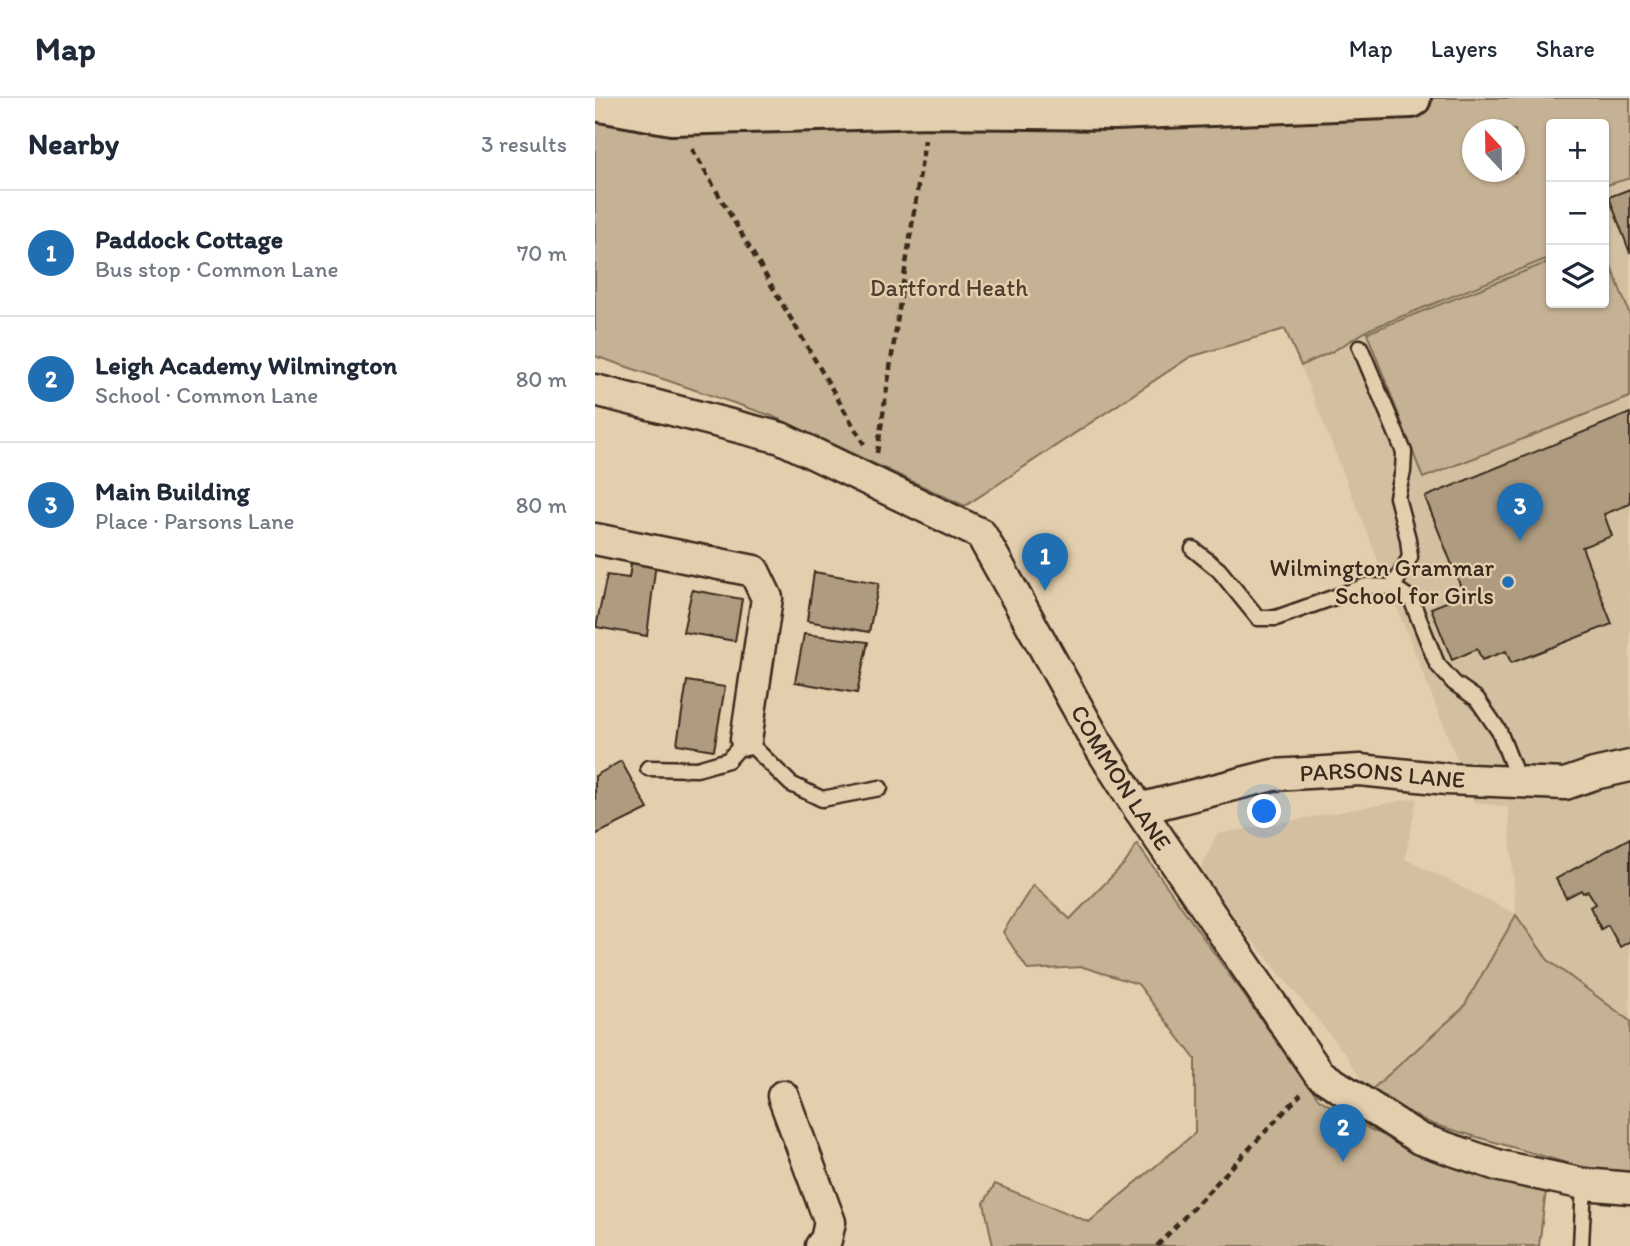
<!DOCTYPE html>
<html lang="en">
<head>
<meta charset="utf-8">
<style>
  body { margin:0; font-family:Itim,sans-serif; background:#f2f2f3; color:#1f2937 }
  .controls { position:absolute; right:21px; top:21px; display:grid; overflow:hidden; border-radius:7px; box-shadow:0 2px 5px #0004 }
  .controls button { width:63px; height:63px; display:grid; place-items:center; padding:0; border:0; border-bottom:2px solid #e0e1e3; background:#fff; color:#1f2937; font:35px sans-serif }
  .compass { position:absolute; left:867px; top:21px; width:63px; height:63px; border-radius:50%; background:#fff; box-shadow:0 2px 5px #0004; rotate:338deg }
  .you { position:absolute; left:670px; top:714px; width:24px; height:24px; margin:-18px; border:5px solid #fff; border-radius:50%; background:#1a73e8; box-shadow:0 0 0 10px #1a73e833 }
  .badge { display:grid; place-items:center; width:46px; height:46px; border-radius:50%; background:#1f6fb2; color:#fff; font-size:23px; font-weight:700 }
  .pin { position:absolute; translate:-50% -58px; filter:drop-shadow(0 2px 4px #0008) }
  .pin::after { content:''; position:absolute; top:37px; width:24px; height:21px; background:inherit; clip-path:polygon(0 0,100% 0,50% 100%) }
  .list { margin:0; padding:0; list-style:none }
  h2 { display:flex; justify-content:space-between; align-items:center; height:91px; margin:0; padding:0 28px; font-size:30px }
  h2 small { font-size:23px; font-weight:400; color:#747a83 }
  .list li { display:grid; grid-template-columns:46px 1fr auto; gap:21px; align-items:center; box-sizing:border-box; height:126px; padding:0 28px; border-top:2px solid #e0e1e3 }
  .list b { display:block; font-size:26px; white-space:nowrap }
  .list p { margin:0; font-size:23px; white-space:nowrap; color:#747a83 }
  .list em { font-size:23px; font-style:normal; color:#747a83 }
  .icon { flex:none; width:38px; height:38px; fill:none; stroke:currentColor; stroke-width:2; stroke-linecap:round; stroke-linejoin:round }
  .map { position:relative; flex:none; width:1035px; height:1148px; overflow:hidden }
  header { display:flex; align-items:center; gap:42px; box-sizing:border-box; height:98px; padding:0 35px; background:#fff; border-bottom:2px solid #e0e1e3 }
  header strong { font-size:33px }
  nav { display:flex; gap:38px; margin-inline-start:auto; font-size:24px }
  main { display:flex }
  aside { flex:1; background:#fff }
  .map>svg:first-child { display:block }
  .built { fill:#d3c0a0 }
  .green { fill:#c5b193; stroke:#806e58; stroke-width:2; fill-rule:evenodd }
  .building { fill:#af9c80; stroke:#3b2a1e; stroke-width:2 }
  .lines { fill:none; stroke-linecap:round; stroke-linejoin:round }
  .lane-casing { stroke:#3b2a1e; stroke-width:19 }
  .street-casing { stroke:#3b2a1e; stroke-width:35 }
  .secondary-casing { stroke:#3b2a1e; stroke-width:44 }
  .path { stroke:#3b2a1e; stroke-width:4.5; stroke-dasharray:7 5; stroke-linecap:butt }
  .lane { stroke:#e3cfad; stroke-width:14 }
  .street { stroke:#e3cfad; stroke-width:30 }
  .secondary { stroke:#e3cfad; stroke-width:38 }
  .poi-dot { fill:#1f6fb2; stroke:#e3cfad; stroke-width:2.5 }
  .labels { text-anchor:middle; stroke-width:5; stroke-linejoin:round; paint-order:stroke }
  .park-label { font-size:24px; fill:#503e30; stroke:#e3cfad }
  .poi-label { font-size:24px; fill:#3b2a1e; stroke:#e3cfad; text-anchor:end }
  .street-label { font-size:24px; fill:#3b2a1e; stroke:#e3cfad }
</style>
</head>
<body>
<header>
<strong>Map</strong>
<nav><a>Map</a><a>Layers</a><a>Share</a></nav>
</header>
<main>
<aside>
<h2>Nearby<small>3 results</small></h2>
<ul class="list">
<li><span class="badge">1</span><div><b>Paddock Cottage</b><p>Bus stop · Common Lane</p></div><em>70 m</em></li>
<li><span class="badge">2</span><div><b>Leigh Academy Wilmington</b><p>School · Common Lane</p></div><em>80 m</em></li>
<li><span class="badge">3</span><div><b>Main Building</b><p>Place · Parsons Lane</p></div><em>80 m</em></li>
</ul>
</aside>
<div class="map">
<svg width="1035" height="1148" viewBox="0 0 1035 1148">
  <rect width="100%" height="100%" fill="#e3cfad"/>
  <filter id="ink" filterUnits="userSpaceOnUse"><feTurbulence type="fractalNoise" baseFrequency=".0143" numOctaves="2"/><feDisplacementMap in="SourceGraphic" scale="14" xChannelSelector="R" yChannelSelector="G"/><feConvolveMatrix kernelMatrix="1 2 1 2 8 2 1 2 1" color-interpolation-filters="sRGB"/></filter>
  <g filter="url(#ink)">
    <!-- built -->
    <path class="built" d="M 1035,80 L 1035,1078 L 837,1026 L 774,994 L 752,958 L 603,776 L 622,736 L 822,700 L 810,761 L 921,816 L 913,709 L 879,704 L 691,231 L 956,112 L 956,205 L 1009,205 L 1009,88 Z"/>
    <!-- green -->
    <path class="green" d="M 0,0 L 1035,0 L 1035,80 L 1009,88 L 1009,26 L 956,26 L 956,159 L 775,231 L 738,253 L 706,268 L 690,231 L 595,259 L 370,408 L 177,318 L 0,258 ZM 878,32 L 920,32 L 920,74 L 878,74 Z
      M 1009,150 L 1035,217 L 1035,299 L 828,380 L 772,235 L 956,163 L 956,205 L 1009,205 Z
      M 542,746 L 670,927 L 724,1001 L 778,1033 L 951,1093 L 944,1148 L 398,1148 L 389,1105 L 400,1086 L 494,1124 L 600,1035 L 600,961 L 543,886 L 488,869 L 433,872 L 408,834 L 438,787 L 475,821 L 531,764 Z
      M 921,817 L 953,862 L 1035,923 L 1035,1078 L 1010,1076 L 837,1026 L 774,994 L 868,910 Z"/>
    <!-- building -->
    <path class="building" d="M 1035,91 L 1035,155 L 1014,99 Z
      M 1035,315 L 1035,406 L 1009,416 L 1017,438 L 987,449 L 1017,526 L 916,565 L 911,553 L 887,562 L 882,551 L 857,562 L 836,510 L 869,497 L 830,399 Z
      M 37,459 L 61,464 L 52,538 L 1,529 L 12,477 L 34,480 Z
      M 219,474 L 284,485 L 274,534 L 212,523 Z
      M 97,492 L 147,501 L 140,543 L 88,534 Z
      M 209,536 L 273,544 L 262,595 L 200,584 Z
      M 92,583 L 130,589 L 119,652 L 82,646 Z
      M 26,663 L 53,711 L 0,737 L 0,678 Z
      M 1035,740 L 1035,843 L 1025,849 L 1013,827 L 1006,831 L 995,809 L 1001,806 L 993,793 L 988,795 L 986,792 L 971,800 L 961,781 Z"/>
    <g class="lines">
      <!-- lane casing -->
      <g class="lane-casing">
        <path id="lane" d="M 765,249 L 809,354 L 808,373 L 802,399 L 813,441 L 815,459 L 798,489
          M 598,451 L 624,472 L 663,520 L 681,520 L 771,488 L 798,489 L 816,501 L 842,566 L 859,585 L 882,601 L 904,633 L 924,684
          M 53,670 L 102,671 L 133,662 L 151,642 L 196,686 L 227,701 L 285,690
          M 986,1148 L 989,1086"/>
      </g>
      <!-- street casing -->
      <g class="street-casing">
        <g id="street">
          <path id="s1" d="M 0,292 L 186,340 L 386,436 L 501,643 L 544,711 L 724,976 L 825,1041 L 905,1068 L 989,1086 L 1035,1090"/>
          <path d="M 0,441 L 159,473 L 172,500 L 151,642"/>
          <path id="s2" d="M 544,711 L 678,677 L 765,672 L 852,681 L 970,686 L 999,676 L 1035,668"/>
          <path d="M 188,998 L 235,1124 L 231,1142 L 226,1148"/>
        </g>
      </g>
      <!-- secondary casing -->
      <g class="secondary-casing">
        <path id="secondary" d="M 0,3 L 77,17 L 335,10 L 519,12 L 816,0"/>
      </g>
      <!-- path -->
      <path class="path" d="M 97,51 L 269,346
        M 282,355 L 330,42
        M 562,1148 L 706,996"/>
      <!-- lane -->
      <use href="#lane" class="lane"/>
      <!-- street -->
      <use href="#street" class="street"/>
      <!-- secondary -->
      <use href="#secondary" class="secondary"/>
    </g>
  </g>
  <!-- markers -->
  <circle class="poi-dot" cx="913" cy="484" r="7"/>
  <g class="labels">
    <!-- park labels -->
    <g class="park-label">
      <text x="354" y="198">Dartford Heath</text>
    </g>
    <!-- poi labels -->
    <g class="poi-label">
      <text x="899" y="478">Wilmington Grammar<tspan x="899" dy="28">School for Girls</tspan></text>
    </g>
    <!-- street labels -->
    <g class="street-label">
      <text dy="8" stroke="none"><textPath href="#s1" startOffset="695">COMMON LANE</textPath></text>
      <text dy="8" stroke="none"><textPath href="#s2" startOffset="248">PARSONS LANE</textPath></text>
    </g>
  </g>
</svg>
<div class="controls">
<button>+</button>
<button>−</button>
<button><svg class="icon" aria-label="layers" viewBox="0 0 24 24"><path d="M12 4l9 5-9 5-9-5zM3 14l9 5 9-5"/></svg></button>
</div>
<svg class="compass" viewBox="-18 -18 36 36"><path d="M0-13l5 13h-10z" fill="#e53935"/><path d="M0 13l5-13h-10z" fill="#747a83"/></svg>
<div class="you"></div>
<div class="pin badge" style="left:450px;top:493px">1</div>
<div class="pin badge" style="left:748px;top:1064px">2</div>
<div class="pin badge" style="left:925px;top:443px">3</div>
</div>
</main>
</body>
</html>
